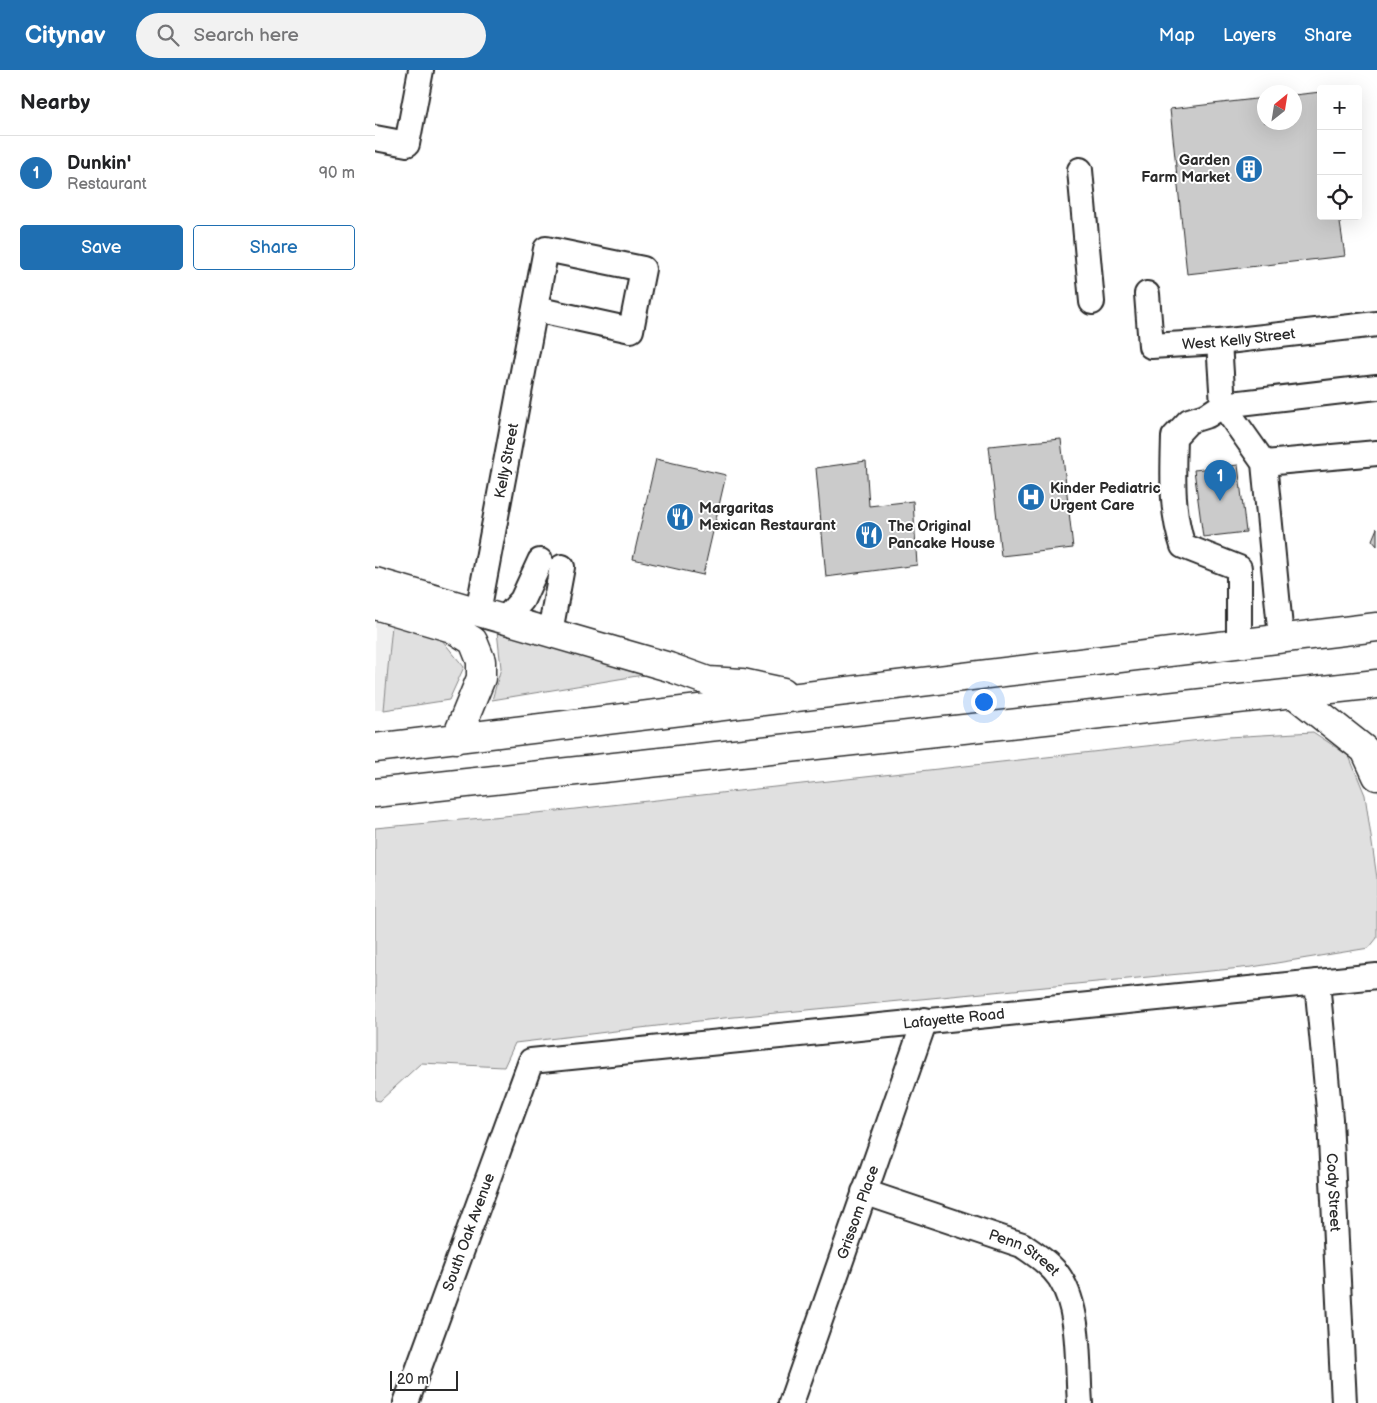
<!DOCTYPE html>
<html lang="en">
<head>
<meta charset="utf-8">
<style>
  body { margin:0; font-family:"Balsamiq Sans",sans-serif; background:#f2f2f2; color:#202124 }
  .controls { position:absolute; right:15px; top:15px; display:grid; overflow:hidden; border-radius:5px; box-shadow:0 5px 20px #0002 }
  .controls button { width:45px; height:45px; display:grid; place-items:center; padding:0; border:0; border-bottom:1px solid #e0e0e0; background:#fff; color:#202124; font:25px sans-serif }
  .compass { position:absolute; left:882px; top:15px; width:45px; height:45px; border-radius:50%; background:#fff; box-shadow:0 5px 20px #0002; rotate:30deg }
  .scale { position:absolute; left:15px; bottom:12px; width:68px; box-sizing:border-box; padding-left:5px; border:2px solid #2b2b2b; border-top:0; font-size:14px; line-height:18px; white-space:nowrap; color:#2b2b2b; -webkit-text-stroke:4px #fff; paint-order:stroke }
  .you { position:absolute; left:608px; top:631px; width:18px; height:18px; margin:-12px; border:4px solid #fff; border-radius:50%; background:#1a73e8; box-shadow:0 0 0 8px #1a73e833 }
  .badge { display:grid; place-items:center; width:32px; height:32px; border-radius:50%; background:#1f6fb2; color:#fff; font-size:16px; font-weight:700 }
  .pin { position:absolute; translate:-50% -41px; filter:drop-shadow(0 1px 2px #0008) }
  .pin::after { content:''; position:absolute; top:26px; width:18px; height:15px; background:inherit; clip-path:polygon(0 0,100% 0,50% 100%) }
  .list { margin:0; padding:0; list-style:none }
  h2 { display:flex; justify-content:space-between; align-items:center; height:65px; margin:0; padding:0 20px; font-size:21px }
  h2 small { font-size:16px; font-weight:400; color:#757577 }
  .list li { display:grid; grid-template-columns:32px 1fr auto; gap:15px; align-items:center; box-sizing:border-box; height:75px; padding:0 20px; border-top:1px solid #e0e0e0 }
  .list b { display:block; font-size:19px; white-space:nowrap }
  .list p { margin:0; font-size:16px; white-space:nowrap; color:#757577 }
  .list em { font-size:16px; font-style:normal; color:#757577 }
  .actions { display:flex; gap:10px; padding:15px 20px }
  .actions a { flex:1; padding:11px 0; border:1px solid #1f6fb2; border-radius:5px; text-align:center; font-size:18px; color:#1f6fb2 }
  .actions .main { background:#1f6fb2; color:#fff }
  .icon { flex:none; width:28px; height:28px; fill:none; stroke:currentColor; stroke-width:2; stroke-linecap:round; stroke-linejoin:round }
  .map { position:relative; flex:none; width:1002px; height:1333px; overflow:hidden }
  header { display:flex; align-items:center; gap:30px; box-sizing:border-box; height:70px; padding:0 25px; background:#1f6fb2; color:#fff }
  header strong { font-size:24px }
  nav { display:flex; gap:28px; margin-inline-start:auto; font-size:18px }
  .search { width:350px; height:45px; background:#f2f2f2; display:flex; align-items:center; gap:12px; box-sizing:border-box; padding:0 18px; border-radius:28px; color:#757577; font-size:19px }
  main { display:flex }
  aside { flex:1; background:#fff }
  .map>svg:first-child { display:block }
  .built { fill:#efefef }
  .green { fill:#e0e0e0; stroke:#868686 }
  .building { fill:#cbcbcb; stroke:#2b2b2b }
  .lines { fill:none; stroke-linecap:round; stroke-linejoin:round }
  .minor-casing { stroke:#2b2b2b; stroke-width:28 }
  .highway-casing { stroke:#2b2b2b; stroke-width:31 }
  .minor { stroke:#fff; stroke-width:24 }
  .highway { stroke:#fff; stroke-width:28 }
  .labels { text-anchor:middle; stroke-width:4; stroke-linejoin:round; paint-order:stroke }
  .poi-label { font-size:15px; font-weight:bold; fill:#2b2b2b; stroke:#fff; text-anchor:start }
  .street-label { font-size:15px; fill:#2b2b2b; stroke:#fff }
</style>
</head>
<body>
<header>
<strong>Citynav</strong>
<div class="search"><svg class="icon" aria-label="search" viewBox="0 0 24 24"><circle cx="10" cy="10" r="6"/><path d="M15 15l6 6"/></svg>Search here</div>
<nav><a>Map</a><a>Layers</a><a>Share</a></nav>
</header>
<main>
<aside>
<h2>Nearby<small></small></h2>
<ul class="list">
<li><span class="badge">1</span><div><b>Dunkin'</b><p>Restaurant</p></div><em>90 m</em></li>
</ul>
<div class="actions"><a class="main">Save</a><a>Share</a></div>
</aside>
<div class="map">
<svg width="1002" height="1333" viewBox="0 0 1002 1333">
  <rect width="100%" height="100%" fill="#fff"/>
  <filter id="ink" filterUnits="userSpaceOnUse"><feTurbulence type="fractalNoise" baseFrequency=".02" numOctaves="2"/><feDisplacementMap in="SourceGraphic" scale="10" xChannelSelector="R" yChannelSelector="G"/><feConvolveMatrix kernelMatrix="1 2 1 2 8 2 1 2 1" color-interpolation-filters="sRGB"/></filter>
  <g filter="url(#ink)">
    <!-- built -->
    <path class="built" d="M 0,550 L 17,555 L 9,640 L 0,640 Z"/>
    <!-- green -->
    <path class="green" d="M 17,555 L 67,570 L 89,597 L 74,630 L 9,640 Z
      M 122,561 L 268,605 L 117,630 L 126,598 Z
      M 938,662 L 974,686 L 990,725 L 1002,808 L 1002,868 L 994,878 L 877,897 L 349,948 L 140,973 L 129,997 L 46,993 L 5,1031 L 0,1030 L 0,758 L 182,741 L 853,667 Z"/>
    <!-- building -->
    <path class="building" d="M 946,22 L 946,146 L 964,146 L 970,186 L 812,204 L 795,39 L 889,28 L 889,52 L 919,52 L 919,25 Z
      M 686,369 L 698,478 L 626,486 L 614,376 Z
      M 281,389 L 351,405 L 328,505 L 258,489 Z
      M 491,391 L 494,436 L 538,431 L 542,495 L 451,507 L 441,398 Z
      M 863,395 L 871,462 L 828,467 L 819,400 Z
      M 1002,458 L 1002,476 L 997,470 Z"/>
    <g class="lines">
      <!-- minor casing -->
      <g class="minor-casing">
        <g id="minor">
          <path d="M 0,68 L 32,74 L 46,0"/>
          <path d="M 705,100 L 717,232"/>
          <path id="s1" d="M 772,224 L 776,276 L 844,272 L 1002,254"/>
          <path d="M 844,272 L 848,335 L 889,393 L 906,568"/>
          <path d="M 889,393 L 1002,383"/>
          <path id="s2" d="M 103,542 L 171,179 L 268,199 L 256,260 L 160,239"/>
          <path d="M 130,549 L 147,530 L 165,491"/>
          <path d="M 175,562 L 187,497"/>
          <path d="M 864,573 L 864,498 L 808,476 C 796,441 798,404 799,367 L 814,351 L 833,345 L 848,335 L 1002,317"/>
          <path id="s3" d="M 942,912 L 955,1049 L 969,1333"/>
          <path id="s4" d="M 489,1122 L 647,1175 C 661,1185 676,1194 685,1208 C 706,1241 702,1295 705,1333"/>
          <path id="s5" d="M 31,1333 L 156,991 L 1002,906"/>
          <path id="s6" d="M 416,1333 L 550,950"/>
        </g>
      </g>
      <!-- highway casing -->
      <g class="highway-casing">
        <path id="highway" d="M 0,512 L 294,597 L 333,611 L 367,613 L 408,622
          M 0,535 L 77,558 L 98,571 L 106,591 L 106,608 L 81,669
          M 918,623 L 990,680 L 1002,706
          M 0,678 L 1002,557
          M 0,723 L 1002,614"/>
      </g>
      <!-- minor -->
      <use href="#minor" class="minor"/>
      <!-- highway -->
      <use href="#highway" class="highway"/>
    </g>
  </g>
  <!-- icons -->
  <defs>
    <g id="building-disc" transform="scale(1.4375)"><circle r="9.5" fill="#1f6fb2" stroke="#fff"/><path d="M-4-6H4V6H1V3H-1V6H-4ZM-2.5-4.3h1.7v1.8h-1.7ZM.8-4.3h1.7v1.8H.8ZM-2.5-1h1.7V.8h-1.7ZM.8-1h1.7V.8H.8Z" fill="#fff"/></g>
    <g id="hospital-disc" transform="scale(1.4375)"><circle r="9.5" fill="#1f6fb2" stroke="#fff"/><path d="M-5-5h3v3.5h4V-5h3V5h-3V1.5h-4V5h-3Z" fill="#fff"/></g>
    <g id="restaurant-disc" transform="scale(1.4375)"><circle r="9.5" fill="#1f6fb2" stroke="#fff"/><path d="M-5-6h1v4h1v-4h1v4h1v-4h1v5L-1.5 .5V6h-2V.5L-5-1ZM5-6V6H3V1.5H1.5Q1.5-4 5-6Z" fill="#fff"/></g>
  </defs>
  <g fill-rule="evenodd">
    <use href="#building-disc" x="874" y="99"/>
    <use href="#hospital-disc" x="656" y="427"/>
    <use href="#restaurant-disc" x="305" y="447"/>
    <use href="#restaurant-disc" x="494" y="465"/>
  </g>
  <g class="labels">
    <!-- poi labels -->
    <g class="poi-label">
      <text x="855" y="95" text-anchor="end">Garden<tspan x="855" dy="17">Farm Market</tspan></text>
      <text x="675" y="423">Kinder Pediatric<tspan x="675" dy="17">Urgent Care</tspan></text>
      <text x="324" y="443">Margaritas<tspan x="324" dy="17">Mexican Restaurant</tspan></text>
      <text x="513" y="461">The Original<tspan x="513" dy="17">Pancake House</tspan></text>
    </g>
    <!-- street labels -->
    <g class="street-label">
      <text dy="5" stroke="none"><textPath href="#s1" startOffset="140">West Kelly Street</textPath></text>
      <text dy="5" stroke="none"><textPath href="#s2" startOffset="154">Kelly Street</textPath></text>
      <text dy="5" stroke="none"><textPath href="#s5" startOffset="789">Lafayette Road</textPath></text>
      <text dy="5" stroke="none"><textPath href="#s3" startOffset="211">Cody Street</textPath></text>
      <text dy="5" stroke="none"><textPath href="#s6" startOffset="202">Grissom Place</textPath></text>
      <text dy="5" stroke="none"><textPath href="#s5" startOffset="182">South Oak Avenue</textPath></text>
      <text dy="5" stroke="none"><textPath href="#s4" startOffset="172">Penn Street</textPath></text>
    </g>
  </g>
</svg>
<div class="controls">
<button>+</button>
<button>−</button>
<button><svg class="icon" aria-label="locate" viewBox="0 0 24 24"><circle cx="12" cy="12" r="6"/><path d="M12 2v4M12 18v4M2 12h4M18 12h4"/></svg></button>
</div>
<svg class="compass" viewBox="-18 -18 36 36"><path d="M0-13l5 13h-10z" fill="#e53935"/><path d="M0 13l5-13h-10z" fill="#757577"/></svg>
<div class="scale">20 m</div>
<div class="you"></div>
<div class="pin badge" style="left:845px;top:431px">1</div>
</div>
</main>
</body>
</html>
